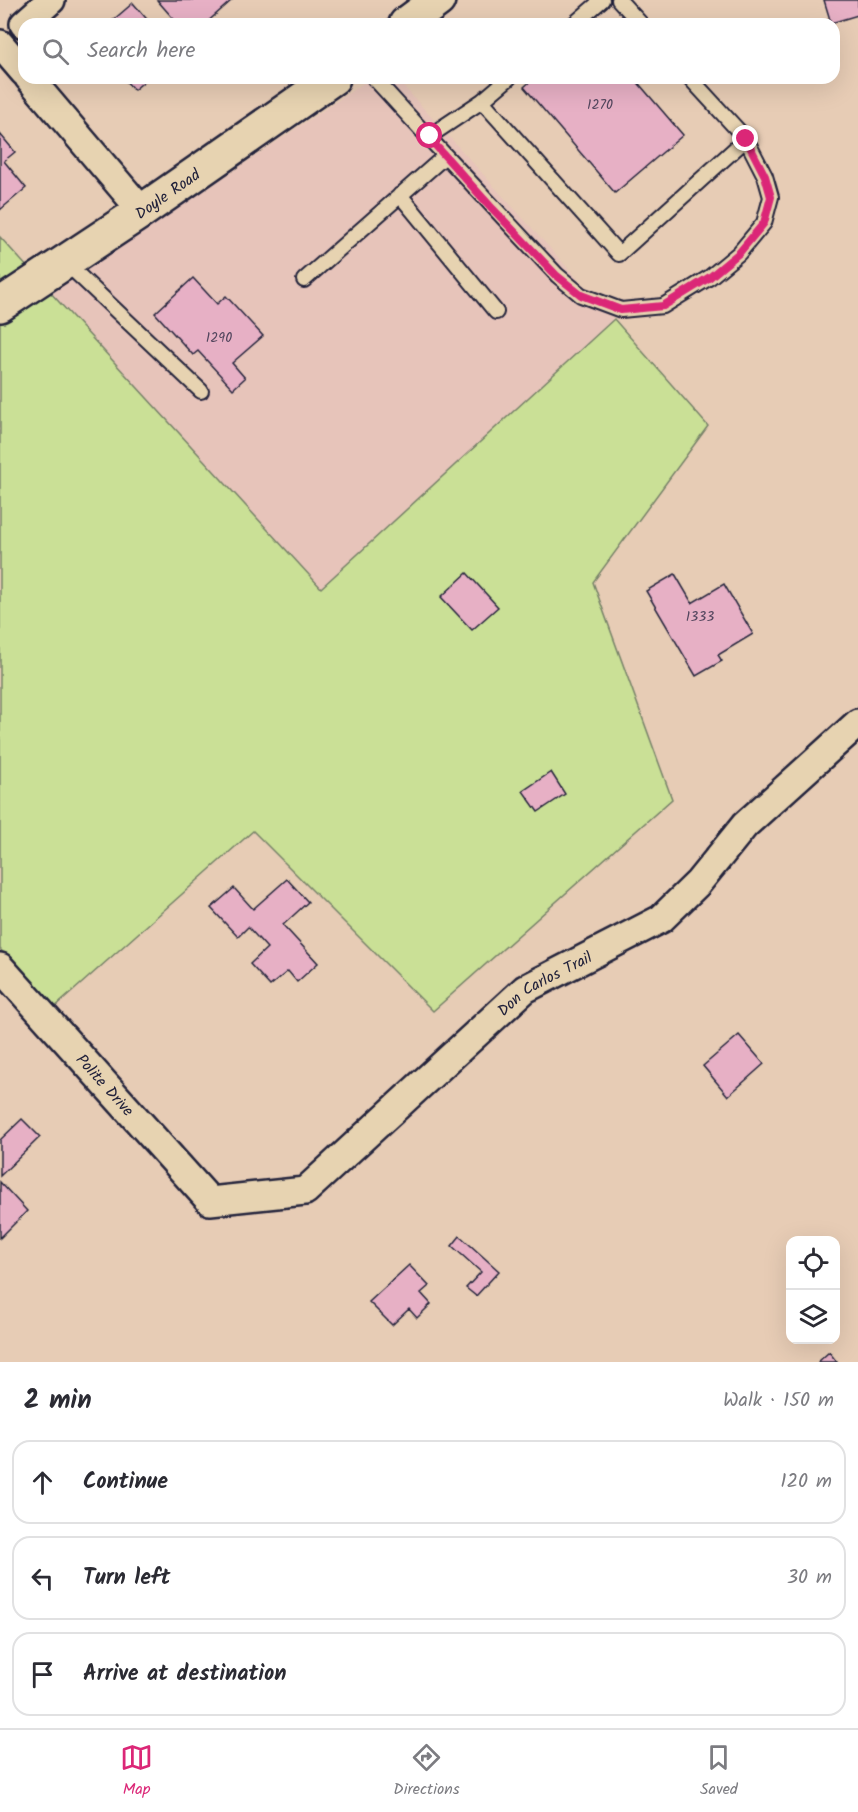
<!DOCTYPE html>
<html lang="en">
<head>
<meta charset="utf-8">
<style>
  body { margin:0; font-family:Kalam,sans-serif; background:#f2f2f3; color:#2b2b33 }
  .controls { position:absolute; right:18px; bottom:18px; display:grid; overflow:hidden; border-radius:12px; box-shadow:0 6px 24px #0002 }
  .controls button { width:54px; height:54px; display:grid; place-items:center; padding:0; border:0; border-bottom:2px solid #e1e1e2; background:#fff; color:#2b2b33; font:30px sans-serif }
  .stop { position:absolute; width:18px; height:18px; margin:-14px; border:4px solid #db2777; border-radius:50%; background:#fff }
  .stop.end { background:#db2777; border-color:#fff; box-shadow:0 2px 6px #0008 }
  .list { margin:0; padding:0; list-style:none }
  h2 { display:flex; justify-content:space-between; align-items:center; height:78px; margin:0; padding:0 24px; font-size:26px }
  h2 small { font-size:20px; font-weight:400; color:#7c7c81 }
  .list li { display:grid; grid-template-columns:39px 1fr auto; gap:18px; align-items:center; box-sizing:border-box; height:84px; margin:0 12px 12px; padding:0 12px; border:2px solid #e1e1e2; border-radius:18px }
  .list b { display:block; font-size:22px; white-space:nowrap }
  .list em { font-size:20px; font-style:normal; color:#7c7c81 }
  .icon { flex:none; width:33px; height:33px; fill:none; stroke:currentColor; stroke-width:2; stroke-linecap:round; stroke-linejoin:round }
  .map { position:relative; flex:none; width:858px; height:1362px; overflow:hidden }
  .search { position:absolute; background:#fff; box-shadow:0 6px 24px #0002; left:18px; right:18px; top:18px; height:66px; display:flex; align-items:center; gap:15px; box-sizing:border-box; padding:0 21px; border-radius:18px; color:#7c7c81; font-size:22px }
  .sheet { height:366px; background:#fff }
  nav { display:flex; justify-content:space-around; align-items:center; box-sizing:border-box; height:84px; border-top:2px solid #e1e1e2; background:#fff; font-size:16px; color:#7c7c81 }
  nav a { display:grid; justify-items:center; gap:3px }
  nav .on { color:#db2777 }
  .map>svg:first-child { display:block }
  .built { fill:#e7c4ba }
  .green { fill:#cae096; stroke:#768168; stroke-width:1.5 }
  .building { fill:#e7b0c5; stroke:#22223b; stroke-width:1.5 }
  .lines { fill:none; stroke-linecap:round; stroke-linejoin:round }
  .service-casing { stroke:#22223b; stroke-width:18 }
  .minor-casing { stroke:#22223b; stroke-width:32 }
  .secondary-casing { stroke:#22223b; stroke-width:38 }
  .service { stroke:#e7d3b1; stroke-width:14 }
  .minor { stroke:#e7d3b1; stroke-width:27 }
  .secondary { stroke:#e7d3b1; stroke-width:33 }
  .route { stroke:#db2777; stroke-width:8 }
  .labels { text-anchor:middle; stroke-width:4.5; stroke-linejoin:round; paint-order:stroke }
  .number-label { font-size:14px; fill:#53465e }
  .street-label { font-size:16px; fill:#22223b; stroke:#e7d3b1 }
</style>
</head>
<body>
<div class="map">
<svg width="858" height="1362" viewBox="0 0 858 1362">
  <rect width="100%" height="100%" fill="#e7ccb5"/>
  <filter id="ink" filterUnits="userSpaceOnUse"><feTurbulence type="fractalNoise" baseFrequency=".0167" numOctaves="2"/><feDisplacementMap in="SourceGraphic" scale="12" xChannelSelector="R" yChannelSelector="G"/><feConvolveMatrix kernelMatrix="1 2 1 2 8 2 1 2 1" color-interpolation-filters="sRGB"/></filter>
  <g filter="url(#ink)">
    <!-- built -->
    <path class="built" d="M 371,78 L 396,78 L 614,319 L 321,588 L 49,291 L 144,229 L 146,230 Z"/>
    <!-- green -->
    <path class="green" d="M 0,237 L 30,270 L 0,289 Z
      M 49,291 L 321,588 L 614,319 L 708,426 L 593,582 L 672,799 L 433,1011 L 253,831 L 54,1008 L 0,949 L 0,322 Z"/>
    <!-- building -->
    <path class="building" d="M 157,0 L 232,0 L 205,24 L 178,24 Z
      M 824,0 L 858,0 L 858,15 L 831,23 Z
      M 133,3 L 151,24 L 115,24 L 112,21 Z
      M 123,78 L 148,78 L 134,90 Z
      M 534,78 L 634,78 L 683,135 L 615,193 L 524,87 Z
      M 0,134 L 15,152 L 4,161 L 26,188 L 0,210 Z
      M 193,278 L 217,304 L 226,296 L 263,336 L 232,363 L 245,378 L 233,389 L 198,351 L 193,355 L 155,313 Z
      M 467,573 L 498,607 L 472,630 L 441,597 Z
      M 675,574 L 692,603 L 724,584 L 753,634 L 718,655 L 722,661 L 696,676 L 646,591 Z
      M 551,772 L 565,794 L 538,812 L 523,791 Z
      M 287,879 L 308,902 L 283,925 L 318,963 L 297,982 L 288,971 L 270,986 L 250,964 L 267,948 L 248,927 L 238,937 L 211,908 L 234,888 L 253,909 Z
      M 739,1035 L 764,1064 L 728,1096 L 703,1066 Z
      M 22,1119 L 40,1137 L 0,1176 L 0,1140 Z
      M 0,1182 L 27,1211 L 0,1238 Z
      M 460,1236 L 499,1271 L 476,1296 L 466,1288 L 481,1272 L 452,1246 Z
      M 409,1265 L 429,1286 L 421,1293 L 431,1304 L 417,1318 L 409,1309 L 392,1325 L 369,1302 Z
      M 829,1352 L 837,1362 L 818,1362 Z"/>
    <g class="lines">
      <!-- service casing -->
      <g class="service-casing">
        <path id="service" d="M 619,0 L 641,24
          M 574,24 L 602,0
          M 374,78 L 428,137 L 482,101 L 509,78
          M 482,101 L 619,254 L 746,139 L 690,78
          M 428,137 L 557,275 L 581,295 L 621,310 L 663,306 L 710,277 L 739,253 L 764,223 L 771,197 L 765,176 L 746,139
          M 400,195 L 496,312
          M 66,263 L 201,391
          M 304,280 L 445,156"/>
      </g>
      <!-- minor casing -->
      <g class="minor-casing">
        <g id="minor">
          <path d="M 24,24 L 51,0"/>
          <path d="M 0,44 L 24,72"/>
          <path d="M 29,78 L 142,211"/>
          <path id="s1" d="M 0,967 L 210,1201 L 305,1191 L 525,989 L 661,919 L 698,883 L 745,825 L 858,723"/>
        </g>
      </g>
      <!-- secondary casing -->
      <g class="secondary-casing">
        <g id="secondary">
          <path d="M 406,24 L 438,0"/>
          <path id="s2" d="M 0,305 L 142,211 L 333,78"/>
        </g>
      </g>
      <!-- service -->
      <use href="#service" class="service"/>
      <!-- minor -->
      <use href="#minor" class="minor"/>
      <!-- secondary -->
      <use href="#secondary" class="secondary"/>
    </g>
  </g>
  <g class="lines" filter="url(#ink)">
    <!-- route -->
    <path class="route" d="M 430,136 L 428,137 L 490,206 L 556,275 L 581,295 L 621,310 L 663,306 L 710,277 L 739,253 L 764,223 L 771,197 L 765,176 L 746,139"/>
  </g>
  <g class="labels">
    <!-- number labels -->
    <g class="number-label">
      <text x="600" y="109">1270</text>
      <text x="219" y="342">1290</text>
      <text x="700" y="621">1333</text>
    </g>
    <!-- street labels -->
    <g class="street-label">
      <text dy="6" stroke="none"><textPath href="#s2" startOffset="201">Doyle Road</textPath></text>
      <text dy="6" stroke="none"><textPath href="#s1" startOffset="728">Don Carlos Trail</textPath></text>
      <text dy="6" stroke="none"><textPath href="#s1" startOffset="158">Polite Drive</textPath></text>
    </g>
  </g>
</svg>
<div class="controls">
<button><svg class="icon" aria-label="locate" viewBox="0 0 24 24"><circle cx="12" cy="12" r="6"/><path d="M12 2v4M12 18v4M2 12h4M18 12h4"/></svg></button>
<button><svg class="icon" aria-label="layers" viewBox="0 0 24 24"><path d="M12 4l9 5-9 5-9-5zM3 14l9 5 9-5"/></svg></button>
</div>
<div class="stop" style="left:430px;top:136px"></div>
<div class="stop end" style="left:746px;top:139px"></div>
<div class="search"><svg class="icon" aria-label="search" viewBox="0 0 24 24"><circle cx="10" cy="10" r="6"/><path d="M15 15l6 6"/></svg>Search here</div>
</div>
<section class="sheet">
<h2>2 min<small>Walk · 150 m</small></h2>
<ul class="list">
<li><svg class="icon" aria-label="ahead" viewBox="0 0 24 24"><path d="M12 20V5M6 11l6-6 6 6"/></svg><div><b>Continue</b></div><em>120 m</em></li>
<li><svg class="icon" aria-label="left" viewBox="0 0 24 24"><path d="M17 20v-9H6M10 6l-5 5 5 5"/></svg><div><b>Turn left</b></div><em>30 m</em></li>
<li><svg class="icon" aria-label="arrive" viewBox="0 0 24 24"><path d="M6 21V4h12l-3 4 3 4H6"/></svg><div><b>Arrive at destination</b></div></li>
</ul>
</section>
<nav>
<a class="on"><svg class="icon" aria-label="map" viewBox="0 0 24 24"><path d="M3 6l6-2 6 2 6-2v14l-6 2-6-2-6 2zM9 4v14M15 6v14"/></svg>Map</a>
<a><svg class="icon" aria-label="directions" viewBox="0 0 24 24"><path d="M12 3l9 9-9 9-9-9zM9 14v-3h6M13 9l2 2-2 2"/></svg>Directions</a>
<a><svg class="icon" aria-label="saved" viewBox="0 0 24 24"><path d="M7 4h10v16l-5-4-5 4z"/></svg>Saved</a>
</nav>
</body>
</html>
